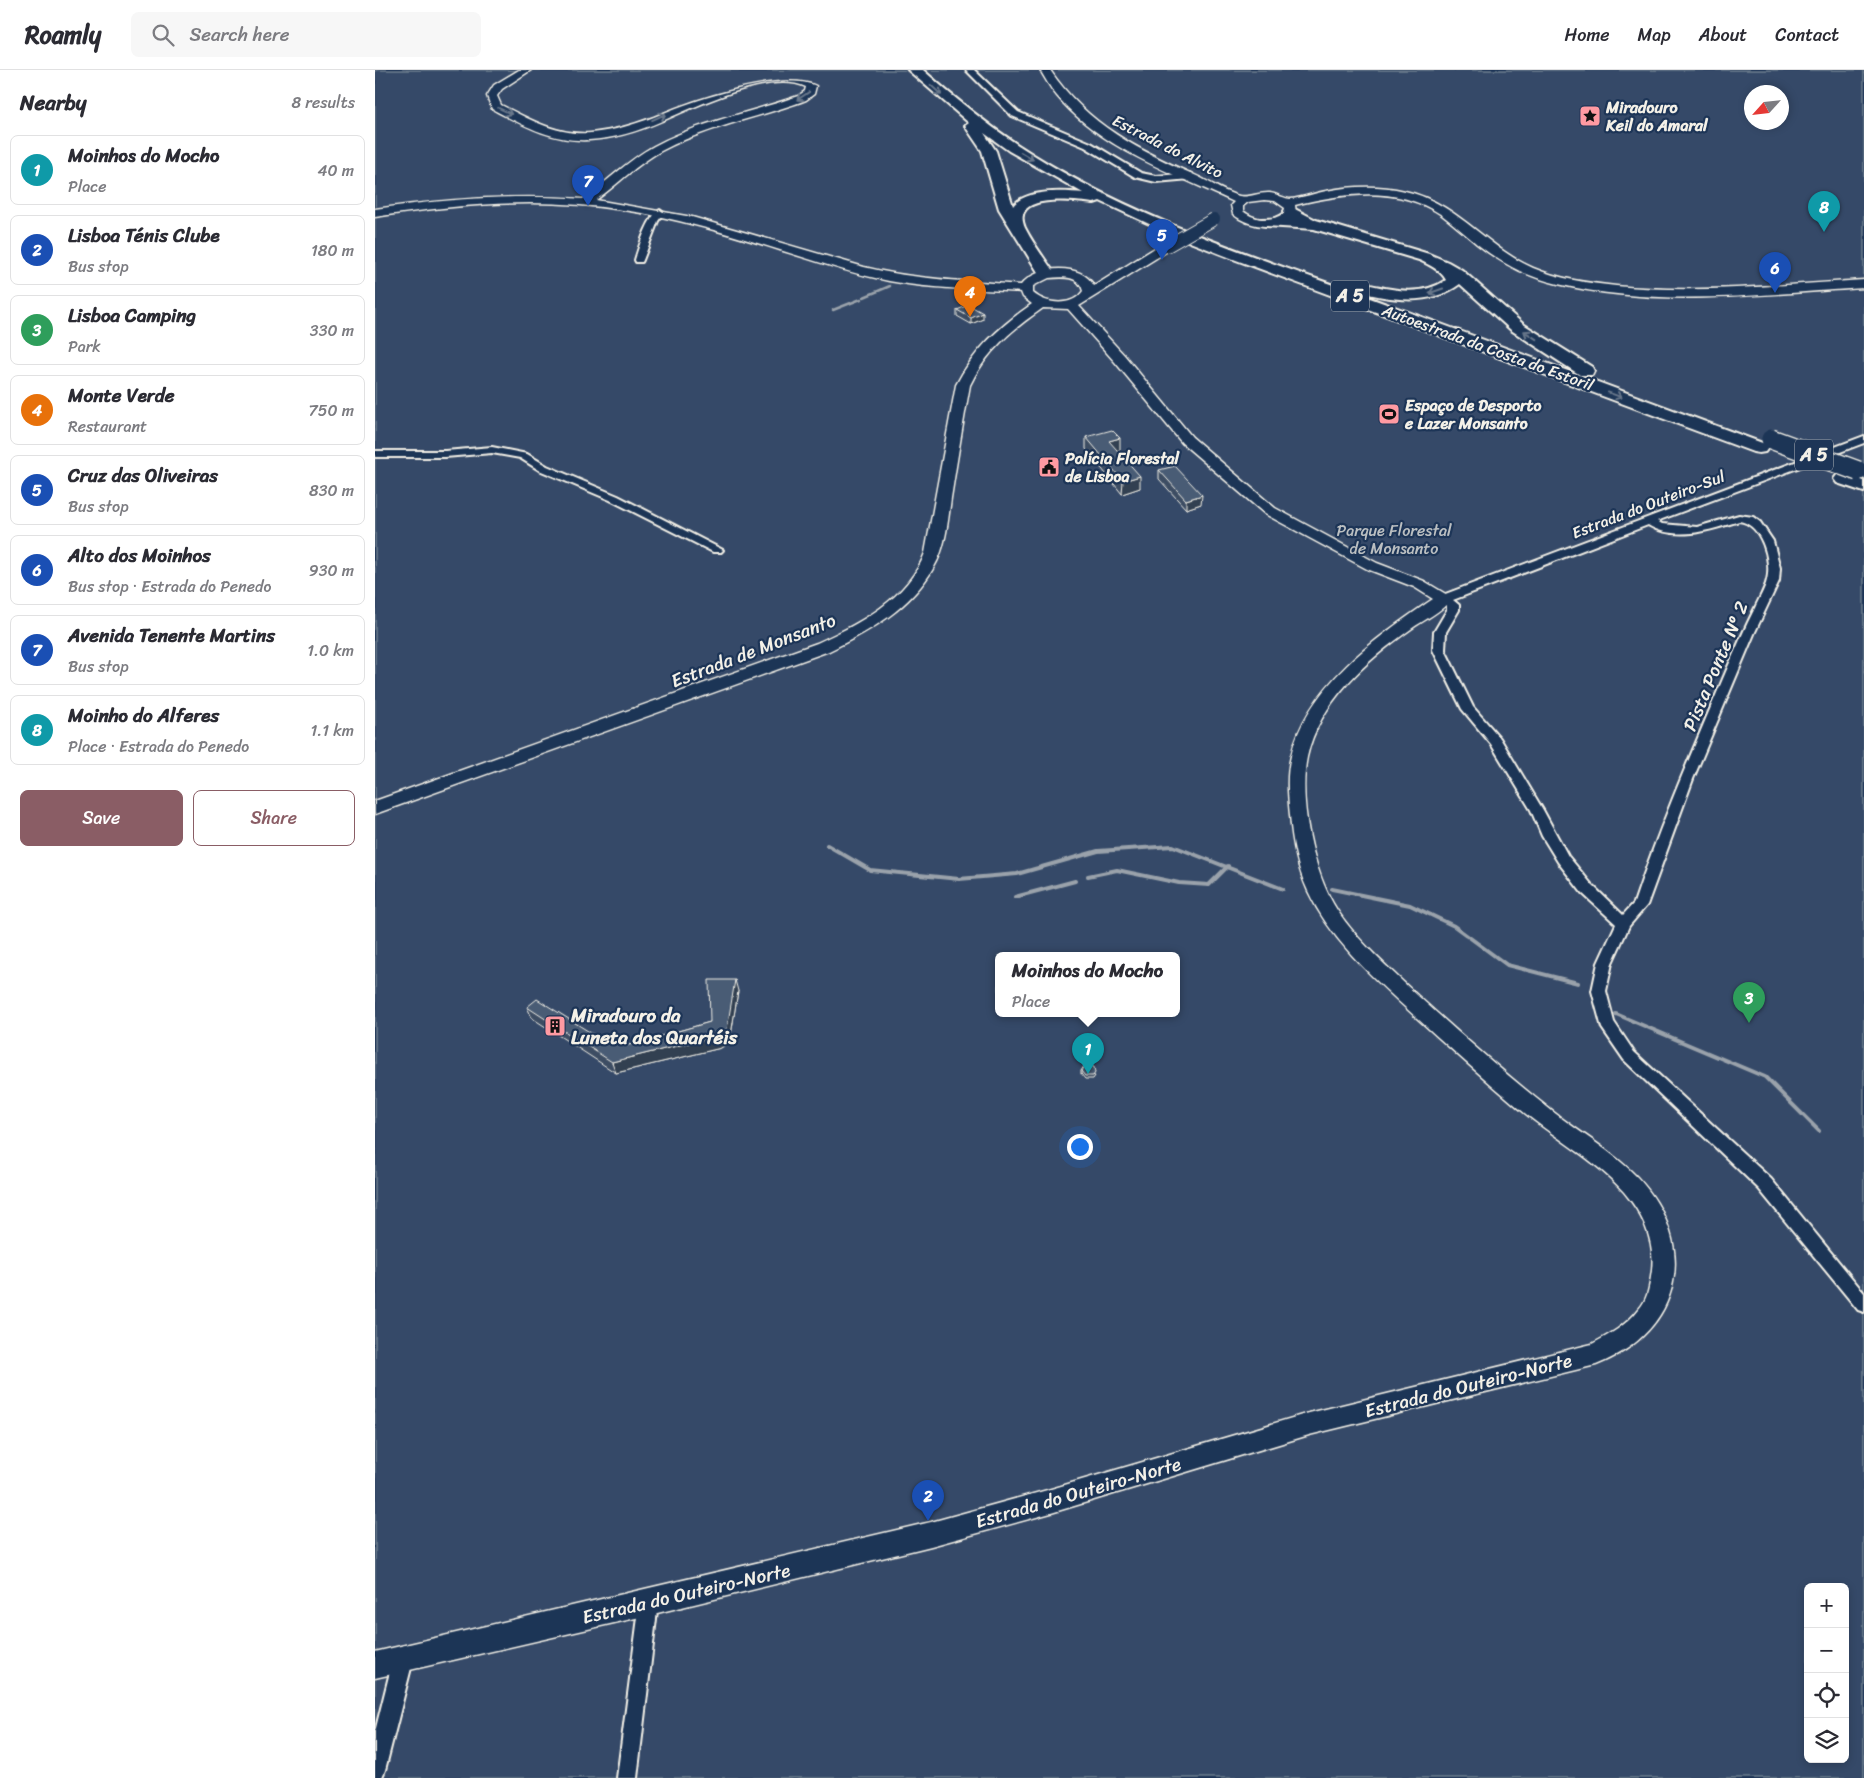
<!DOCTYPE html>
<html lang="en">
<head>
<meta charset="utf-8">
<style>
  body { margin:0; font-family:Sriracha,sans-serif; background:#f7f7f7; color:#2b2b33 }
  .controls { position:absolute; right:15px; bottom:15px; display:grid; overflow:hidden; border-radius:8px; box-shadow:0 2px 8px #0003 }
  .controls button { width:45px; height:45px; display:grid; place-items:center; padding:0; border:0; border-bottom:1px solid #e1e1e2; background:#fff; color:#2b2b33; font:25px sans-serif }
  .compass { position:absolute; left:1369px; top:15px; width:45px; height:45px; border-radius:50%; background:#fff; box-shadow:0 2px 8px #0003; rotate:243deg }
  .you { position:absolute; left:704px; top:1076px; width:18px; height:18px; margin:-12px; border:4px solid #fff; border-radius:50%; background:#1a73e8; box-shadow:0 0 0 8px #1a73e833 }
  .badge { display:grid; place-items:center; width:32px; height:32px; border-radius:50%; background:#8a5d65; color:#fff; font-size:16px; font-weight:700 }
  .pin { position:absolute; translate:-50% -41px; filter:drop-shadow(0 1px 2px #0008) }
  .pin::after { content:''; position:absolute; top:26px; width:18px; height:15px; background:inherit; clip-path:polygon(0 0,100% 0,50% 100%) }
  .popup { position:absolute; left:620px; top:882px; width:185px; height:65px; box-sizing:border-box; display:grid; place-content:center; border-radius:8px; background:#fff; filter:drop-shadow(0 1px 4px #0005); font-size:16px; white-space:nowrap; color:#7c7c81 }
  .popup b { font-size:19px; color:#2b2b33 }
  .popup::after { content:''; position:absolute; left:50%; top:100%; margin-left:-10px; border:10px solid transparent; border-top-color:#fff }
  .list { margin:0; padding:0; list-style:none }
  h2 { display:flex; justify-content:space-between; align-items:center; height:65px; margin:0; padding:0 20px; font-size:21px }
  h2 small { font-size:16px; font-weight:400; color:#7c7c81 }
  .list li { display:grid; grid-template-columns:32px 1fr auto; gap:15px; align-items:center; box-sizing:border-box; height:70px; margin:0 10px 10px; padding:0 10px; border:1px solid #e1e1e2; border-radius:8px }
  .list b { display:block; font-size:19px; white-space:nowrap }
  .list p { margin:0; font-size:16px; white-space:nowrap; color:#7c7c81 }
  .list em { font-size:16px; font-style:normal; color:#7c7c81 }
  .actions { display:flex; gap:10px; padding:15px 20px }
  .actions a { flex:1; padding:11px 0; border:1px solid #8a5d65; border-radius:8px; text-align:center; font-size:18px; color:#8a5d65 }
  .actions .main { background:#8a5d65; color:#fff }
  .icon { flex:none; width:28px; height:28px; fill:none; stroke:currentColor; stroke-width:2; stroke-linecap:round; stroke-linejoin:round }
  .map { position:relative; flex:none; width:1489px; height:1708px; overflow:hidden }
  header { display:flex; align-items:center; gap:30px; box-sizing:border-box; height:70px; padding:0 25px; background:#fff; border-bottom:1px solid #e1e1e2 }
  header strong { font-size:24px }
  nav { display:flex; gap:28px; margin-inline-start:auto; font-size:18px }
  .search { width:350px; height:45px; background:#f7f7f7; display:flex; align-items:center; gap:12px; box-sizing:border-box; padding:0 18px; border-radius:8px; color:#7c7c81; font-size:19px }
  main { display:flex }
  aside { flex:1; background:#fff }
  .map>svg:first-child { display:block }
  .green { fill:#354a67; stroke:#949ea8; fill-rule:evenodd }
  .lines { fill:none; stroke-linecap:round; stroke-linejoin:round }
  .stream-far1 { stroke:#9aa2ab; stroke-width:2.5 }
  .stream { stroke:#9aa2ab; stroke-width:4 }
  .street-casing { stroke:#f4f1e8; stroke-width:4 }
  .secondary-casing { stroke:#f4f1e8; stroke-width:3 }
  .highway-casing { stroke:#f4f1e8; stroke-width:4 }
  .street { fill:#1d3557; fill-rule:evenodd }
  .secondary { fill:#1d3557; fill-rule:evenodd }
  .highway { fill:#1d3557; fill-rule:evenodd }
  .secondary-bridge-casing { stroke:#f4f1e8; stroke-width:14; stroke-linecap:butt }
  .highway-bridge-casing { stroke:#f4f1e8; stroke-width:22; stroke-linecap:butt }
  .secondary-bridge { stroke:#1d3557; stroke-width:12 }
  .highway-bridge { stroke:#1d3557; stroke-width:19 }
  .wall { fill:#3e4e64; stroke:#f4f1e8 }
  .shaded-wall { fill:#324051; stroke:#f4f1e8 }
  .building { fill:#485b74; stroke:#f4f1e8 }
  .oneway { stroke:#68778a }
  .labels { text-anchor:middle; stroke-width:4.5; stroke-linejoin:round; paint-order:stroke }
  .far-poi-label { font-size:16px; font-weight:bold; fill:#f4f1e8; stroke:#1d3557; text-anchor:start }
  .far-street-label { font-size:16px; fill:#f4f1e8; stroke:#1d3557 }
  .far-park-label { font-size:16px; fill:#bbbfc1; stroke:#1d3557 }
  .shield { fill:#1d3557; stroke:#b4b9bc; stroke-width:1 }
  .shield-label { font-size:18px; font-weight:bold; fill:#f4f1e8 }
  .street-label { font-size:19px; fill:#f4f1e8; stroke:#1d3557 }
  .poi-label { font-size:19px; font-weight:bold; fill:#f4f1e8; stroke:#1d3557; text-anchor:start }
</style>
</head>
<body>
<header>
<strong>Roamly</strong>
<div class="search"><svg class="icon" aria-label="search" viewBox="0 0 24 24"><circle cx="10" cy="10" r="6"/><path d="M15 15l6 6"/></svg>Search here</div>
<nav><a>Home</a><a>Map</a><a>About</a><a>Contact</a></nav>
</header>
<main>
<aside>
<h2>Nearby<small>8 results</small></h2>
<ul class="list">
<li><span class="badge" style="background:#0f9aa8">1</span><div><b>Moinhos do Mocho</b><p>Place</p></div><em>40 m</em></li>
<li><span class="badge" style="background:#1a4fb4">2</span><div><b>Lisboa Ténis Clube</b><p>Bus stop</p></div><em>180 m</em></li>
<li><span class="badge" style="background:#2e9e5b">3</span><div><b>Lisboa Camping</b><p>Park</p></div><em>330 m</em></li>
<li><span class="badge" style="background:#e8710a">4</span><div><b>Monte Verde</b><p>Restaurant</p></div><em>750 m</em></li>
<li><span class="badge" style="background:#1a4fb4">5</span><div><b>Cruz das Oliveiras</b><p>Bus stop</p></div><em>830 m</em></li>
<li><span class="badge" style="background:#1a4fb4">6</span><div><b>Alto dos Moinhos</b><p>Bus stop · Estrada do Penedo</p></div><em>930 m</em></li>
<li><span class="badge" style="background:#1a4fb4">7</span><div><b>Avenida Tenente Martins</b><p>Bus stop</p></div><em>1.0 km</em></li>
<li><span class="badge" style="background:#0f9aa8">8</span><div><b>Moinho do Alferes</b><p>Place · Estrada do Penedo</p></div><em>1.1 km</em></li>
</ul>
<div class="actions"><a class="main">Save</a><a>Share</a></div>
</aside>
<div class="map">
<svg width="1489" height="1708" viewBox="0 0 1489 1708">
  <rect width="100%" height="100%" fill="#1d3557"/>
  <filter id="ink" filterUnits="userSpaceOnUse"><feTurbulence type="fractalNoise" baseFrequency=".02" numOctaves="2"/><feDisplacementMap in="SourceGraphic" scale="10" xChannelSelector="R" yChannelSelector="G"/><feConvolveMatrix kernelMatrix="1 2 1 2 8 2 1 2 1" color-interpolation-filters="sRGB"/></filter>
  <g filter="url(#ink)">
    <!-- green -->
    <path class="green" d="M 0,0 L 1489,0 L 1489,1708 L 0,1708 ZM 1376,22 L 1406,22 L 1406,52 L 1376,52 ZM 624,885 L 802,885 L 802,943 L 624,943 ZM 1433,1517 L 1470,1517 L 1470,1689 L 1433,1689 Z"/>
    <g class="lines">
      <!-- stream-far1 -->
      <path class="stream-far1" d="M 489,227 L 515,216
        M 458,240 L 486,229"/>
      <!-- stream -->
      <path class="stream" d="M 452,775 L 495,800 L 584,809 L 642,804 L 723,781 L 798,776 L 908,819
        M 713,806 L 742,800 L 804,813 L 834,815 L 853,796
        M 957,819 L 1035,835 L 1079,856 L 1132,895 L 1203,913
        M 640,827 L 700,811
        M 1241,944 L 1390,1007 L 1444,1061"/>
      <!-- street casing -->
      <g class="street-casing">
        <path id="street" d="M 591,0 L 599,0 L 643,42 L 716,73 L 766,103 L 781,106 L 815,103 L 819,106 L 815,109 L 781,112 L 760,107 L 710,77 L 637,46 Z
          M 285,140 L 289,143 L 283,151 L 268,190 L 267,192 L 261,192 L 260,190 C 264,177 273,146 285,140 Z
          M 1489,366 L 1489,373 L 1282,451 L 1287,454 L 1322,457 L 1364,445 L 1378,447 L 1385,452 L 1398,471 L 1405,498 L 1404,511 L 1379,564 L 1318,709 L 1272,835 L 1254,856 L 1237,893 L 1231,921 L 1239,952 L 1259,982 L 1396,1109 L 1489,1223 L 1489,1242 L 1483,1240 L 1384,1119 L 1249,990 L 1227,958 L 1217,921 L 1223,893 L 1241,854 L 1207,823 L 1183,792 L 1167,766 L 1156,740 L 1116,674 L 1087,639 L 1058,580 L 1059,562 L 1072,540 L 1072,536 L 1063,529 L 1065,526 ZM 1364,451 C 1387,454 1397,491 1392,510 C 1390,519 1384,529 1380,538 C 1370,557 1362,577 1353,597 C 1320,675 1286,752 1259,833 L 1248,845 L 1217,815 L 1193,786 L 1168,740 L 1125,668 L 1098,637 L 1070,580 L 1071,562 L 1084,540 L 1084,535 L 1078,530 L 1273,455 C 1301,472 1336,460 1364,451 Z
          M 117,377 L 152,384 L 172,396 L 243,426 L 348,480 L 346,482 L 338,482 L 235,430 L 164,400 L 145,388 L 117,383 L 70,387 L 0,387 L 0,381 L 70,381 Z
          M 274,1523 L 281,1525 L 283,1532 L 262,1708 L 242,1708 L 265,1532 L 267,1525 Z
          M 28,1580 L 35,1583 L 38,1590 L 10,1700 L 7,1707 L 0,1708 L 0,1662 L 18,1590 L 21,1583 Z"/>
      </g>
      <!-- secondary casing -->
      <g class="secondary-casing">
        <path id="secondary" d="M 144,0 L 156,0 L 127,19 L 122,26 L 126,35 C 154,49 183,66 216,63 C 238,61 258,55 279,47 C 316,31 407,0 441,16 L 439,24 L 431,30 C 383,48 331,57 286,81 C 262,94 243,114 221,130 L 317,147 L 489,197 C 540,210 593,211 646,215 C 661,195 707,192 719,216 L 788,173 L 796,173 L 798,176 L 796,179 L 704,236 L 750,286 L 817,367 L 900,438 L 1002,493 L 1049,511 L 1074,526 L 1077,529 C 1067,541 1049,550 1036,559 C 992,590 944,632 932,687 C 923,730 938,803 962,840 C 983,872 1014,898 1042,925 C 1086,965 1130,1004 1177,1041 C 1205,1063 1237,1081 1262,1107 C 1325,1174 1308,1261 1221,1295 L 934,1365 L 676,1443 L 556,1476 L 274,1545 L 0,1608 L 0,1582 L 556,1452 L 676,1419 L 934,1343 L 1217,1274 C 1234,1265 1252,1255 1264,1239 C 1272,1230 1274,1219 1276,1207 C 1282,1175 1270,1147 1249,1122 C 1220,1089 1178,1067 1145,1039 C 1106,1006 1068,972 1031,938 C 993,903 955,868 933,821 C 922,797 917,771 915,745 C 913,726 911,705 916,686 C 932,616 1002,567 1058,529 L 1039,517 L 992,499 L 890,444 L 807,373 L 740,292 L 693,239 L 668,238 C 638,259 611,281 595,315 C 588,352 582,390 576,428 C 573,450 571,477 559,497 C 536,538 495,561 454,581 L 0,744 L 0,731 L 442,573 C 484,554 533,529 550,483 L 581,315 C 599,280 625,256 657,234 L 648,227 L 646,222 C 602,219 557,219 514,211 C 477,204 441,191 405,180 C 354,164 302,148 248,140 C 165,127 82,134 0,147 L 0,139 C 70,129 138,124 208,129 C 232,112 253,90 279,76 C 324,52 375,43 423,26 L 430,21 L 431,17 C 396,0 321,36 287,51 C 264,61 238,69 214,70 C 178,72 148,55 117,39 L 112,26 L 119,15 ZM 674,208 C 687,207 704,205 708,221 C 697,237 672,235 658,223 L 658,216 Z
          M 665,0 L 675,0 C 712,55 765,81 824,107 C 836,113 851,123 864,126 C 873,128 885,122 895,123 C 902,124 910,129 916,129 C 927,128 940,123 951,121 C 977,116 1004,115 1030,121 C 1081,132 1112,178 1158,198 C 1184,209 1213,213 1241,216 C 1323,224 1406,215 1489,210 L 1489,218 C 1388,224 1282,238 1183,214 C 1152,207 1126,193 1102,174 C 1090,164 1079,154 1067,145 C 1022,115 969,123 920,135 L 921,144 C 906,162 874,158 858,144 L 856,135 L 859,132 C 798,103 726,79 682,26 C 675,18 670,8 665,0 ZM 889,130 L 900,131 L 910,138 L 909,143 C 897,152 880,151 868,141 L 868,136 L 873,132 Z"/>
      </g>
      <!-- highway casing -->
      <g class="highway-casing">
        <path id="highway" d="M 533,0 L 548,0 C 578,27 609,52 643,75 C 755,149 889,189 1014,235 C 1140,281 1265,328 1390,374 L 1393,378 L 1390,382 L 1384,383 L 1378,382 L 861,190 L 802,167 L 725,131 L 719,133 C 701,131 634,122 650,158 C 658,174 670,189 680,204 L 678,207 L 666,207 L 624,139 L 607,81 L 590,56 L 594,53 ZM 609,63 L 634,81 L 708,123 C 689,121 650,119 638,136 L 621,81 Z
          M 916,137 L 941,150 L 1054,184 L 1073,192 L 1087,200 L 1148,254 L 1217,297 L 1219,301 L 1217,305 L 1205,305 L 1136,260 L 1085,214 C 1053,238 1013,229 976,220 L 974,217 L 976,214 L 982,212 C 1011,218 1044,229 1071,210 C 1066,200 1053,194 1044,190 L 939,159 L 891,156 L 886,155 L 884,152 L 886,149 L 916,148 L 909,141 L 911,138 Z
          M 1468,404 L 1489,411 L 1489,422 L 1462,413 L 1459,409 L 1462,405 Z"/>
      </g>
      <!-- street -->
      <use href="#street" class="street"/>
      <!-- secondary -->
      <use href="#secondary" class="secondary"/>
      <!-- highway -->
      <use href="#highway" class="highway"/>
      <!-- secondary-bridge casing -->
      <g class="secondary-bridge-casing">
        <path id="secondary-bridge" d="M 792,176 L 839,149"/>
      </g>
      <!-- highway-bridge casing -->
      <g class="highway-bridge-casing">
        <path id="highway-bridge" d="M 1396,369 L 1483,401"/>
      </g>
      <!-- secondary-bridge -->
      <use href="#secondary-bridge" class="secondary-bridge"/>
      <!-- highway-bridge -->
      <use href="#highway-bridge" class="highway-bridge"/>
    </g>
    <!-- wall -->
    <path class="wall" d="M 582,240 L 608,249 L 596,254 L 582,246 Z
      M 711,367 L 745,380 L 742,381 L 765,418 L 747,424 L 711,379 Z
      M 784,400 L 826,434 L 811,439 L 784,409 Z
      M 363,921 L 355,971 L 346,978 L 241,1003 L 157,948 L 152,937 L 232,973 L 254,975 L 335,952 Z
      M 706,1001 L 720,1006 L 718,1009 L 710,1009 L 706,1004 Z"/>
    <!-- shaded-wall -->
    <path class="shaded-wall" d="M 608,243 L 608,249 L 596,254 L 596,248 Z
      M 745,368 L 745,380 L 734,383 L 734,371 Z
      M 765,406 L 765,418 L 747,424 L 748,411 Z
      M 827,425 L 826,434 L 811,439 L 811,430 Z
      M 360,910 L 363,921 L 355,971 L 346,978 L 241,1003 L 237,992 L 342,966 Z"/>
    <!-- building -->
    <path class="building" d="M 594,235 L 608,243 L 596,248 L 582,240 Z
      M 737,360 L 745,368 L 734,371 L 765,406 L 748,411 L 711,367 Z
      M 800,396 L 827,425 L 811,430 L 784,400 Z
      M 334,910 L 360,910 L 352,959 L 342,966 L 237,992 L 152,937 L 162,929 L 232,973 L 254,975 L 335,952 Z
      M 712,995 L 719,997 L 720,1003 L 718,1006 L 710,1006 L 706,1001 L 709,996 Z"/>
    <!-- one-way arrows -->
    <defs><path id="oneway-shaft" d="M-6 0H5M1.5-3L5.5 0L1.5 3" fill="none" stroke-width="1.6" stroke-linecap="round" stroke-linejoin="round" transform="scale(1.25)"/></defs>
    <g class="oneway">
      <use href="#oneway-shaft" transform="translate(561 20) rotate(43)"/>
      <use href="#oneway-shaft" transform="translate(428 26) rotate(146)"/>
      <use href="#oneway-shaft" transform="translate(130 41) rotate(25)"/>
      <use href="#oneway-shaft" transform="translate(284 47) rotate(-24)"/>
      <use href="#oneway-shaft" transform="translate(652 86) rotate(31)"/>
      <use href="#oneway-shaft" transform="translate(1061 221) rotate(161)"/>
      <use href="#oneway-shaft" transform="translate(1155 265) rotate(-147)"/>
      <use href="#oneway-shaft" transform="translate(1240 325) rotate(20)"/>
    </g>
  </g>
  <!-- icons -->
  <defs>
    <g id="sight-square" transform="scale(1.125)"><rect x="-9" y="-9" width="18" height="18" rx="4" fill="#ff9aa2" stroke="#1d3557"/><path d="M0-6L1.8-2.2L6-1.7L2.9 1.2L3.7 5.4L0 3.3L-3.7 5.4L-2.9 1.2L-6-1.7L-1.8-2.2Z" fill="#111"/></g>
    <g id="stadium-square" transform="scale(1.125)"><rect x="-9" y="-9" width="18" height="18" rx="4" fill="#ff9aa2" stroke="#1d3557"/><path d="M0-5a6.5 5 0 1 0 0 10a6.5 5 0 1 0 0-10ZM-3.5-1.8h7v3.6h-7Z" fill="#111"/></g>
    <g id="civic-square" transform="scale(1.125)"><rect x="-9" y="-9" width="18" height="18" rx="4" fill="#ff9aa2" stroke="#1d3557"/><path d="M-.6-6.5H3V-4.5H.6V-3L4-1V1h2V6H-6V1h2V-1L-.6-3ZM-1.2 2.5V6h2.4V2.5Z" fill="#111"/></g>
    <g id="building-square" transform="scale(1.125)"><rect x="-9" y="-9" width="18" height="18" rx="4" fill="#ff9aa2" stroke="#1d3557"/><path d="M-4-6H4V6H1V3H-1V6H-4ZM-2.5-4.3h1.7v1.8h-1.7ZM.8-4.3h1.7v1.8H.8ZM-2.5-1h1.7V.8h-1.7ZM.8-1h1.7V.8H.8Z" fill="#111"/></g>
  </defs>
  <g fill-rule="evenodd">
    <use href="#sight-square" x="1215" y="46"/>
    <use href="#stadium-square" x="1014" y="344"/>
    <use href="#civic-square" x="674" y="397"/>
    <use href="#building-square" x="180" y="956"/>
  </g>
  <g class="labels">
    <!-- far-poi labels -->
    <g class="far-poi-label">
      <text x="1231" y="43">Miradouro<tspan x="1231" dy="18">Keil do Amaral</tspan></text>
      <text x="1030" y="341">Espaço de Desporto<tspan x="1030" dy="18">e Lazer Monsanto</tspan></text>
      <text x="690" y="394">Polícia Florestal<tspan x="690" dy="18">de Lisboa</tspan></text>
    </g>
    <!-- far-street labels -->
    <g class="far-street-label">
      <text transform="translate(793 76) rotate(27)" y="6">Estrada do Alvito</text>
      <text transform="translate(1113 277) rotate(20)" y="6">Autoestrada da Costa do Estoril</text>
      <text transform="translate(1273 434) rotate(-21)" y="6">Estrada do Outeiro-Sul</text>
    </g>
    <!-- far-park labels -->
    <g class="far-park-label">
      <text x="1019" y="466">Parque Florestal<tspan x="1019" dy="18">de Monsanto</tspan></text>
    </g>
    <!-- shield labels -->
    <g class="shield">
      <rect x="956" y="210.5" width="38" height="31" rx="4"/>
      <rect x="1420" y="369.5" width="38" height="31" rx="4"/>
    </g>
    <g class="shield-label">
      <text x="975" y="232">A 5</text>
      <text x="1439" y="391">A 5</text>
    </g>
    <!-- street labels -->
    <g class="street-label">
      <text transform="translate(378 580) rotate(-21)" y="7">Estrada de Monsanto</text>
      <text transform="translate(1340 596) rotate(-67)" y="7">Pista Ponte Nº 2</text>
      <text transform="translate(1093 1315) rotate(-14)" y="7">Estrada do Outeiro-Norte</text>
      <text transform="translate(703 1422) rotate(-16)" y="7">Estrada do Outeiro-Norte</text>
      <text transform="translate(311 1523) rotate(-13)" y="7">Estrada do Outeiro-Norte</text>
    </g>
    <!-- poi labels -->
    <g class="poi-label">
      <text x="196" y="952">Miradouro da<tspan x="196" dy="22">Luneta dos Quartéis</tspan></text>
    </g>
  </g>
</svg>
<div class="controls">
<button>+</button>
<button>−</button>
<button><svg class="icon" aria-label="locate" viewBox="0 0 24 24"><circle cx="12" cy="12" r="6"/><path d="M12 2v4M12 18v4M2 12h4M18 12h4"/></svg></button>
<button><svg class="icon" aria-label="layers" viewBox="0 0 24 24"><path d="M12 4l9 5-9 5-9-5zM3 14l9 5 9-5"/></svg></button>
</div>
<svg class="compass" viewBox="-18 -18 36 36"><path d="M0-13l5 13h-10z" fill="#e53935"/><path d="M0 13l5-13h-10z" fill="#7c7c81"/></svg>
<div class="you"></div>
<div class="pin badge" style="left:713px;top:1004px;background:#0f9aa8">1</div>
<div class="popup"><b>Moinhos do Mocho</b>Place</div>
<div class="pin badge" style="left:553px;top:1451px;background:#1a4fb4">2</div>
<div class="pin badge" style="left:1374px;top:953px;background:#2e9e5b">3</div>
<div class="pin badge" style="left:595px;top:247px;background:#e8710a">4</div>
<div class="pin badge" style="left:787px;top:190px;background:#1a4fb4">5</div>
<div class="pin badge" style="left:1400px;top:223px;background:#1a4fb4">6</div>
<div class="pin badge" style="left:213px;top:136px;background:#1a4fb4">7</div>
<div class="pin badge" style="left:1449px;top:162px;background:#0f9aa8">8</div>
</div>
</main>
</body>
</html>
